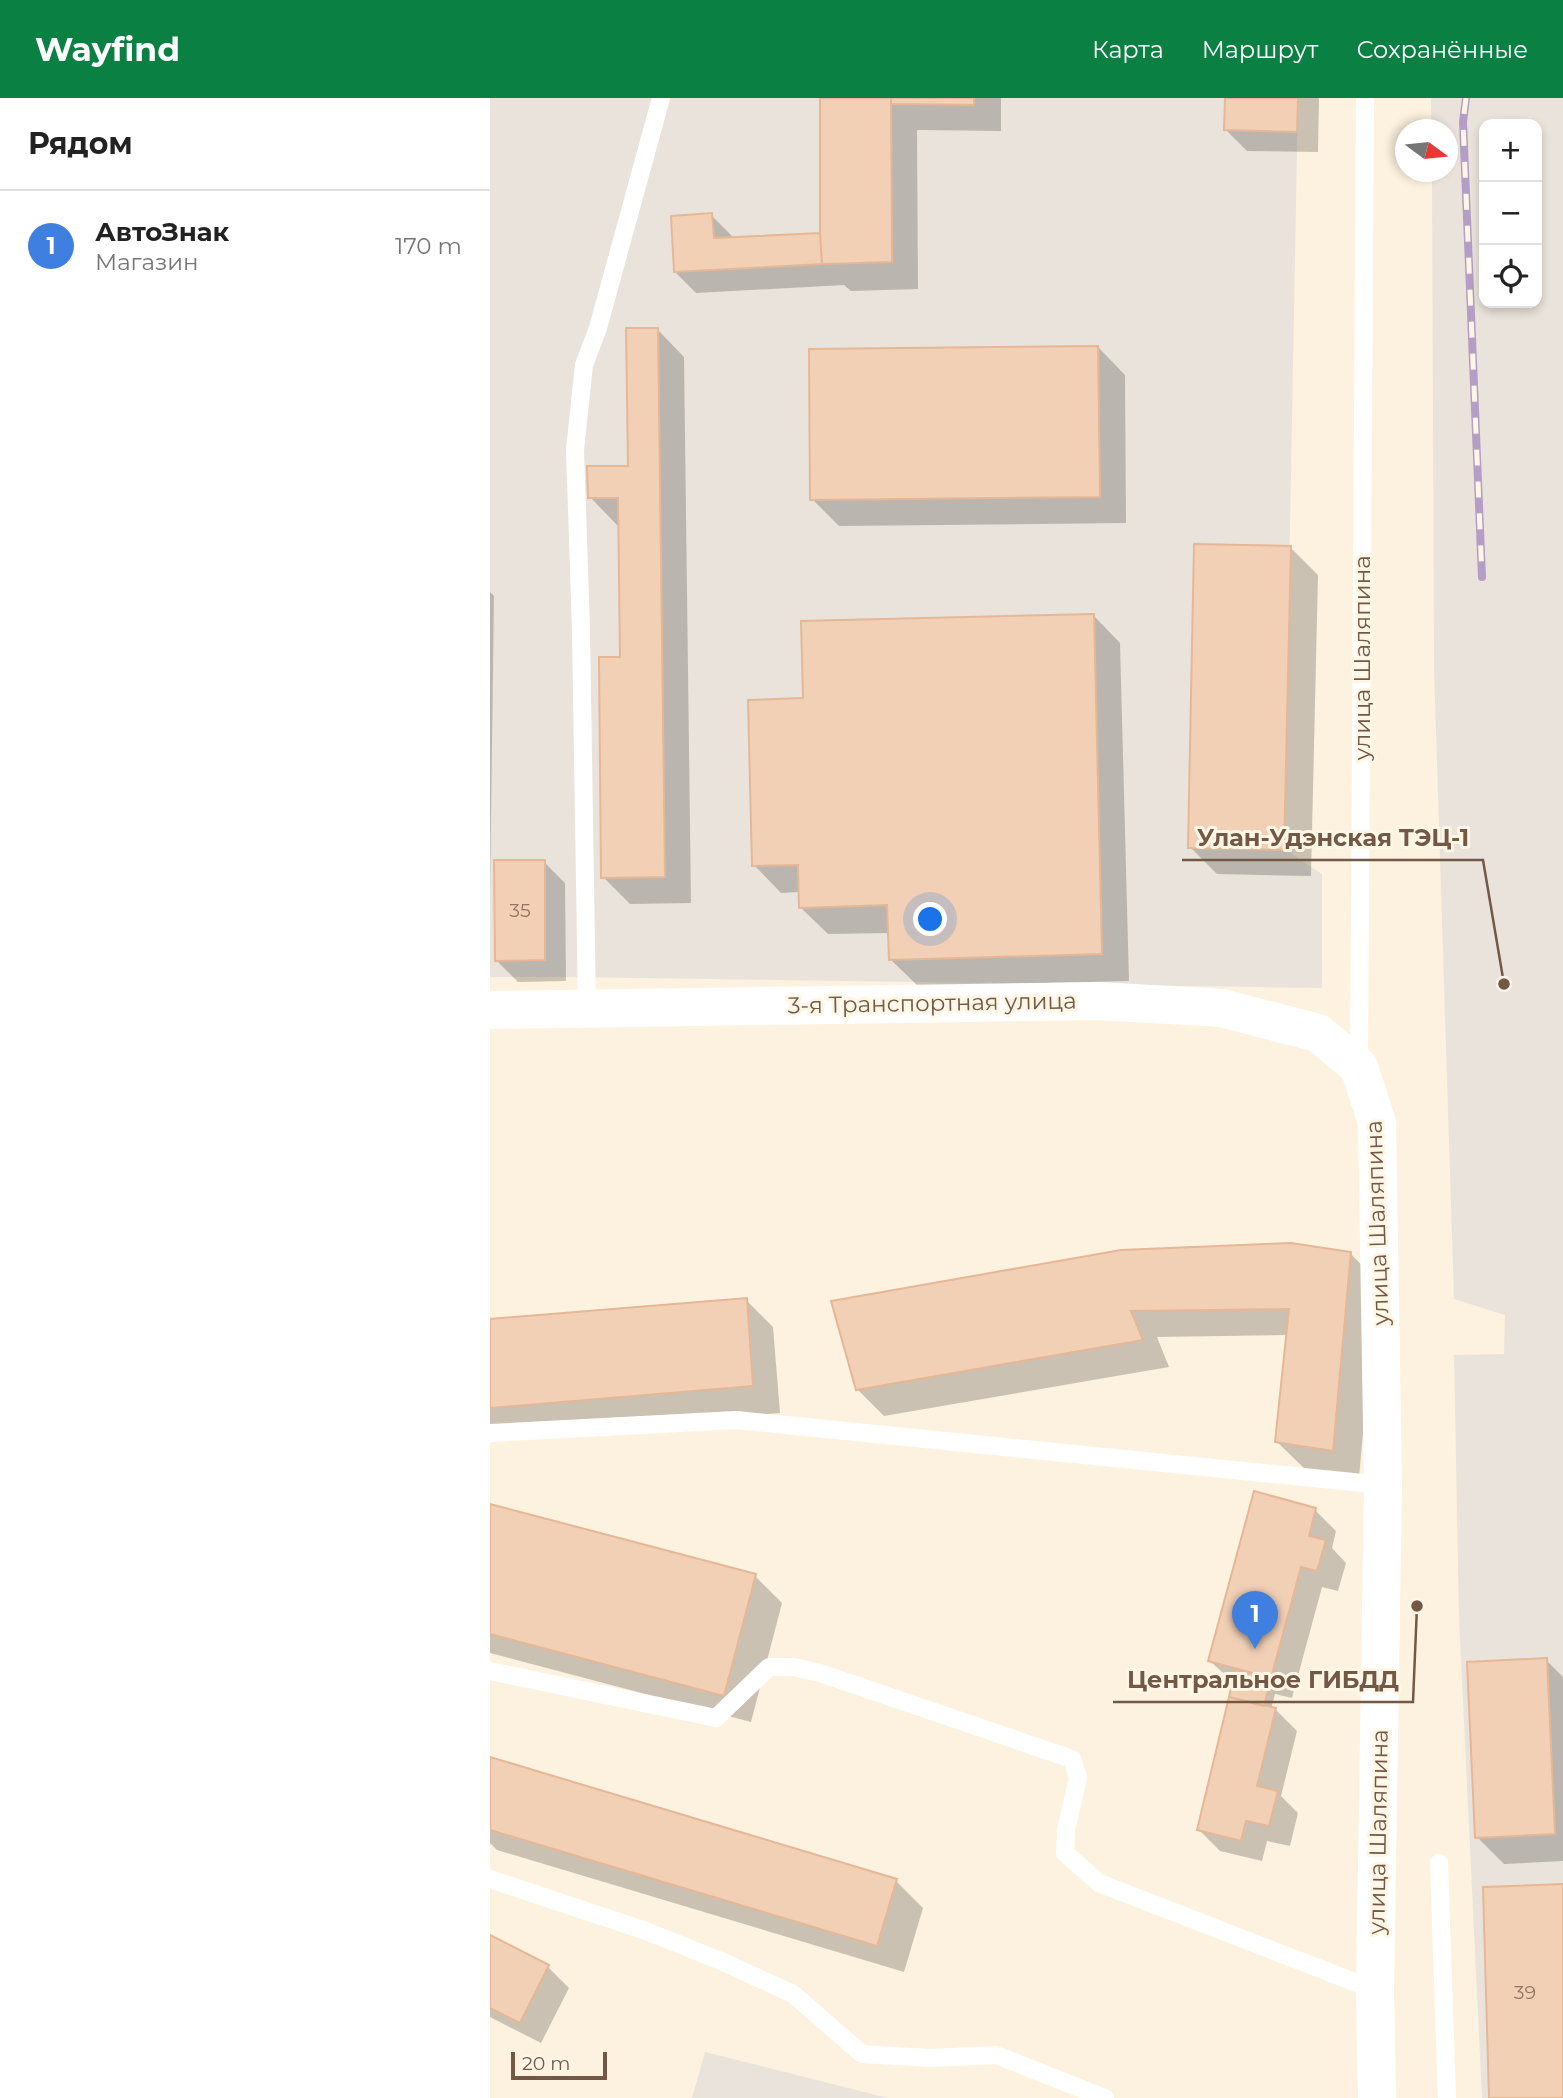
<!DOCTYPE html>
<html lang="ru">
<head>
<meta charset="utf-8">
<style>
  body { margin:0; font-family:Montserrat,sans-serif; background:#f6f6f6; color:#222 }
  .controls { position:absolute; right:21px; top:21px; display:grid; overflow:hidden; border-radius:14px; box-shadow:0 4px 10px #0003 }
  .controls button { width:63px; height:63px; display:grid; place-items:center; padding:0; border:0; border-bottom:2px solid #e0e0e0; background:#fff; color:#222; font:35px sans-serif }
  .compass { position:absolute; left:905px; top:21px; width:63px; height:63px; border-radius:50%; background:#fff; box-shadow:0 4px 10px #0003; rotate:105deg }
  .scale { position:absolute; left:21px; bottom:18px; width:96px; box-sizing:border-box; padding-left:7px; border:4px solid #735846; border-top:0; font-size:19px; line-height:24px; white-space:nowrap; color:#735846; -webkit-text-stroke:5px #fff6e5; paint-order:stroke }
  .you { position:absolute; left:441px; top:822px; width:24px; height:24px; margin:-18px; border:5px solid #fff; border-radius:50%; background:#1a73e8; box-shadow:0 0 0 10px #1a73e833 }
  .badge { display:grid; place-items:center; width:46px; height:46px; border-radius:50%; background:#0b8043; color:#fff; font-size:23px; font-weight:700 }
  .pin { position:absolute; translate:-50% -58px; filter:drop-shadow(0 2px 4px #0008) }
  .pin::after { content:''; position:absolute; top:37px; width:24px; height:21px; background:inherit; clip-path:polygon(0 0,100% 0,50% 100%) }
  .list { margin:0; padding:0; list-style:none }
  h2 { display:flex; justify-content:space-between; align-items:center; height:91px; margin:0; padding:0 28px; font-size:30px }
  h2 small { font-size:23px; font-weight:400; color:#767676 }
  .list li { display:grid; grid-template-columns:46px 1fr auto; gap:21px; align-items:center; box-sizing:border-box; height:112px; padding:0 28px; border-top:2px solid #e0e0e0 }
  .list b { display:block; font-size:26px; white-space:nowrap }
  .list p { margin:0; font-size:23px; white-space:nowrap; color:#767676 }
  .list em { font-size:23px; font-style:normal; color:#767676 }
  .icon { flex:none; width:38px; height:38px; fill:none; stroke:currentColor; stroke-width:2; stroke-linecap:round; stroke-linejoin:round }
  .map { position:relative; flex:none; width:1073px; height:2000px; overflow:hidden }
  header { display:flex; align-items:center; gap:42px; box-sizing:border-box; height:98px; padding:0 35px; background:#0b8043; color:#fff }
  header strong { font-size:33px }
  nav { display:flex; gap:38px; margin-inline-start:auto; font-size:24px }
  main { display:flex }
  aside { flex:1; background:#fff }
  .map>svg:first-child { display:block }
  .industrial { fill:#eae3db; fill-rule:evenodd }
  .shadow { fill:#0003 }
  .building { fill:#f2d0b6; stroke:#e5b796; stroke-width:2 }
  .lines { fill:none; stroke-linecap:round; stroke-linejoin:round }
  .service { stroke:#fff; stroke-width:18 }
  .tertiary { stroke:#fff; stroke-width:38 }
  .rail-casing { stroke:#b49ec5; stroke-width:8 }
  .rail { stroke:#fff6e5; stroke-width:5; stroke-dasharray:16; stroke-linecap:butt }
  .labels { text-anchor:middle; stroke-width:6; stroke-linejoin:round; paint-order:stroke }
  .number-label { font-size:19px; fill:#937662 }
  .street-label { font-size:23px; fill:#735846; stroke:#fff6e5 }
  .leader { fill:none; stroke:#735846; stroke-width:2.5 }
  .callout-dot { fill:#735846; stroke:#fff6e5; stroke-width:2.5 }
  .callout-label { font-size:24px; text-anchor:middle; font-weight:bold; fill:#735846; stroke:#fff6e5; stroke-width:6; stroke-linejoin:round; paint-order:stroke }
</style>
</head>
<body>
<header>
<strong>Wayfind</strong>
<nav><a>Карта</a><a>Маршрут</a><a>Сохранённые</a></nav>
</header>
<main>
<aside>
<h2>Рядом<small></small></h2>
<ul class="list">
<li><span class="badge" style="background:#3f7fe0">1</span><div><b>АвтоЗнак</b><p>Магазин</p></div><em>170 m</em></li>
</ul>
</aside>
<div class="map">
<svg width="1073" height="2000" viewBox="0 0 1073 2000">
  <rect width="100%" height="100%" fill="#fdf2df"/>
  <!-- industrial -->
  <path class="industrial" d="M 0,0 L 808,0 L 794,751 L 832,776 L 832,890 L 78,879 L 0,879 Z
    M 941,0 L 1073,0 L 1073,2000 L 992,2000 L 969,1520 L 964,1257 L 1014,1256 L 1015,1217 L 964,1201 L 944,571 L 942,74 L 958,74 L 958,32 L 941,31 ZM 994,26 L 1047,26 L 1047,205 L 994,205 Z
    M 215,1954 L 398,2000 L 202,2000 Z"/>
  <!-- shadow -->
  <path class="shadow" d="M 332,0 L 511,0 L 511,33 L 427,32 L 428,191 L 361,193 L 354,187 L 206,195 L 185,174 L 221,117 L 242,138 L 243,141 L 331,136 Z
    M 737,0 L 829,0 L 828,54 L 757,53 L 736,32 Z
    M 167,231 L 194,259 L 201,805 L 140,806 L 113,779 L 132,561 L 130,427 L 127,427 L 100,399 L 140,370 Z
    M 608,249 L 635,277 L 636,425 L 349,428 L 322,401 Z
    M 801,450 L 828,477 L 821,778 L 727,776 L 700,749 Z
    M 0,494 L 4,498 L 0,794 Z
    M 603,517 L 630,545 L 639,883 L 428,888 L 400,861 L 400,835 L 338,836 L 310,809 L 310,794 L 291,795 L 264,767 L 315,602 Z
    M 54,764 L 75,785 L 76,883 L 28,884 L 7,863 Z
    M 801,1146 L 860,1155 L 887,1183 L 869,1379 L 815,1371 L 787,1344 L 798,1237 L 667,1239 L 679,1269 L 394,1318 L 367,1291 Z
    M 256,1202 L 283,1229 L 290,1315 L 0,1339 L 0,1223 Z
    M 0,1408 L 265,1478 L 292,1505 L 261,1624 L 0,1555 Z
    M 825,1412 L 846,1433 L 842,1450 L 856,1465 L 848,1493 L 832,1489 L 802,1600 L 785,1596 L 781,1611 L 786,1612 L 807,1633 L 791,1698 L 808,1715 L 800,1748 L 777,1743 L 772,1763 L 730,1753 L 709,1732 L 744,1585 L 720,1563 Z
    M 1056,1562 L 1073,1579 L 1073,1763 L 1014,1766 L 987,1739 Z
    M 0,1661 L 406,1783 L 433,1810 L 414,1874 L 7,1752 L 0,1745 Z
    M 0,1839 L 58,1869 L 79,1890 L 51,1945 L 0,1919 Z"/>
  <!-- building -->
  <path class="building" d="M 330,0 L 401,0 L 402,164 L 332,166 L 330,135 Z
    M 401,0 L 484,0 L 484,7 L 401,6 Z
    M 735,0 L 808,0 L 807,34 L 734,32 Z
    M 222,115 L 224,140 L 330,135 L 332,166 L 184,174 L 181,118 Z
    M 136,230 L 168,230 L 175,779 L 111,780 L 109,559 L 130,559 L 128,400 L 98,400 L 97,368 L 138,368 Z
    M 608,248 L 610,399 L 320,402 L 319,251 Z
    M 704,446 L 801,448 L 794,752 L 698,750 Z
    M 604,516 L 612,856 L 399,862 L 397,807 L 309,810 L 308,767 L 262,768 L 258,602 L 313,600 L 311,523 Z
    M 4,762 L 55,762 L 55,862 L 5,863 Z
    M 801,1145 L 861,1154 L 843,1353 L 785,1344 L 799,1211 L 641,1213 L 653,1242 L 366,1292 L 341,1203 L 631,1152 Z
    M 257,1200 L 263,1288 L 0,1310 L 0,1221 Z
    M 764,1393 L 826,1410 L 819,1438 L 836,1442 L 827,1473 L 811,1469 L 781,1580 L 718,1563 Z
    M 0,1406 L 266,1476 L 234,1598 L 0,1536 Z
    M 1057,1560 L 1065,1736 L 985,1740 L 977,1564 Z
    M 745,1572 L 781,1580 L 774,1608 L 739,1599 Z
    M 739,1599 L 786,1610 L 767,1688 L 788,1693 L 779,1728 L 756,1723 L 751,1743 L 707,1732 Z
    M 0,1659 L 407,1781 L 387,1848 L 0,1732 Z
    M 1073,1786 L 1073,2000 L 999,2000 L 993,1789 Z
    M 0,1837 L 59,1867 L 30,1925 L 0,1910 Z"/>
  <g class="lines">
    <!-- service -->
    <path class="service" d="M 97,910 L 91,532 L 85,352 L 94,267 L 108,230 L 171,0
      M 869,965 L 875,0
      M 0,1335 L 246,1322 L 893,1387
      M 0,1573 L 226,1620 L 279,1569 L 304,1569 L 330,1575 L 582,1661 L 588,1680 L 576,1732 L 575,1755 L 609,1785 L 885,1892
      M 949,1765 L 957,2000
      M 0,1781 L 156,1833 L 231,1863 L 303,1896 L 372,1956 L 440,1960 L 506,1957 L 615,2000"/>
    <!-- tertiary -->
    <path class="tertiary" d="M 0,912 L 609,903 L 732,910 L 828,935 L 869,969 L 887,1025 L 893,1387 L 885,1892 L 887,2000"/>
    <!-- rail casing -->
    <g class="rail-casing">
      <path id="rail" d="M 976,0 L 973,24 L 992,479"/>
    </g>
    <!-- rail -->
    <use href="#rail" class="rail"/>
  </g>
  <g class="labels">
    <!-- number labels -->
    <g class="number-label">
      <text x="30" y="819">35</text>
      <text x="1035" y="1901">39</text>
    </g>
    <!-- street labels -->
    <g class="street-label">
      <text transform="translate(872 560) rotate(-90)" y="8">улица Шаляпина</text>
      <text transform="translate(442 905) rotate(-1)" y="8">3-я Транспортная улица</text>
      <text transform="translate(887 1125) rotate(-92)" y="8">улица Шаляпина</text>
      <text transform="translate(888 1734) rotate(-89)" y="8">улица Шаляпина</text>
    </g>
  </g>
  <!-- callouts -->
  <path class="leader" d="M1014 886L993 762H692M927 1508L923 1604H623"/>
  <g class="callout-dot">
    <circle cx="1014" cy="886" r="7"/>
    <circle cx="927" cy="1508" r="7"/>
  </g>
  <g class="callout-label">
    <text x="843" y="748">Улан-Удэнская ТЭЦ-1</text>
    <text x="773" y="1590">Центральное ГИБДД</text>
  </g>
</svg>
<div class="controls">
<button>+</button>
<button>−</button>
<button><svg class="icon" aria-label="locate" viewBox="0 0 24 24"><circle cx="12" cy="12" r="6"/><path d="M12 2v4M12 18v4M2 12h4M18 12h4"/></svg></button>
</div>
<svg class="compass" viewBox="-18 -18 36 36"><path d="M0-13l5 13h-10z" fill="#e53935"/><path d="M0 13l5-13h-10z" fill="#767676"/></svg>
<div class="scale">20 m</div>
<div class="you"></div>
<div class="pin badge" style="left:765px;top:1551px;background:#3f7fe0">1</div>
</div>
</main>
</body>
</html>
